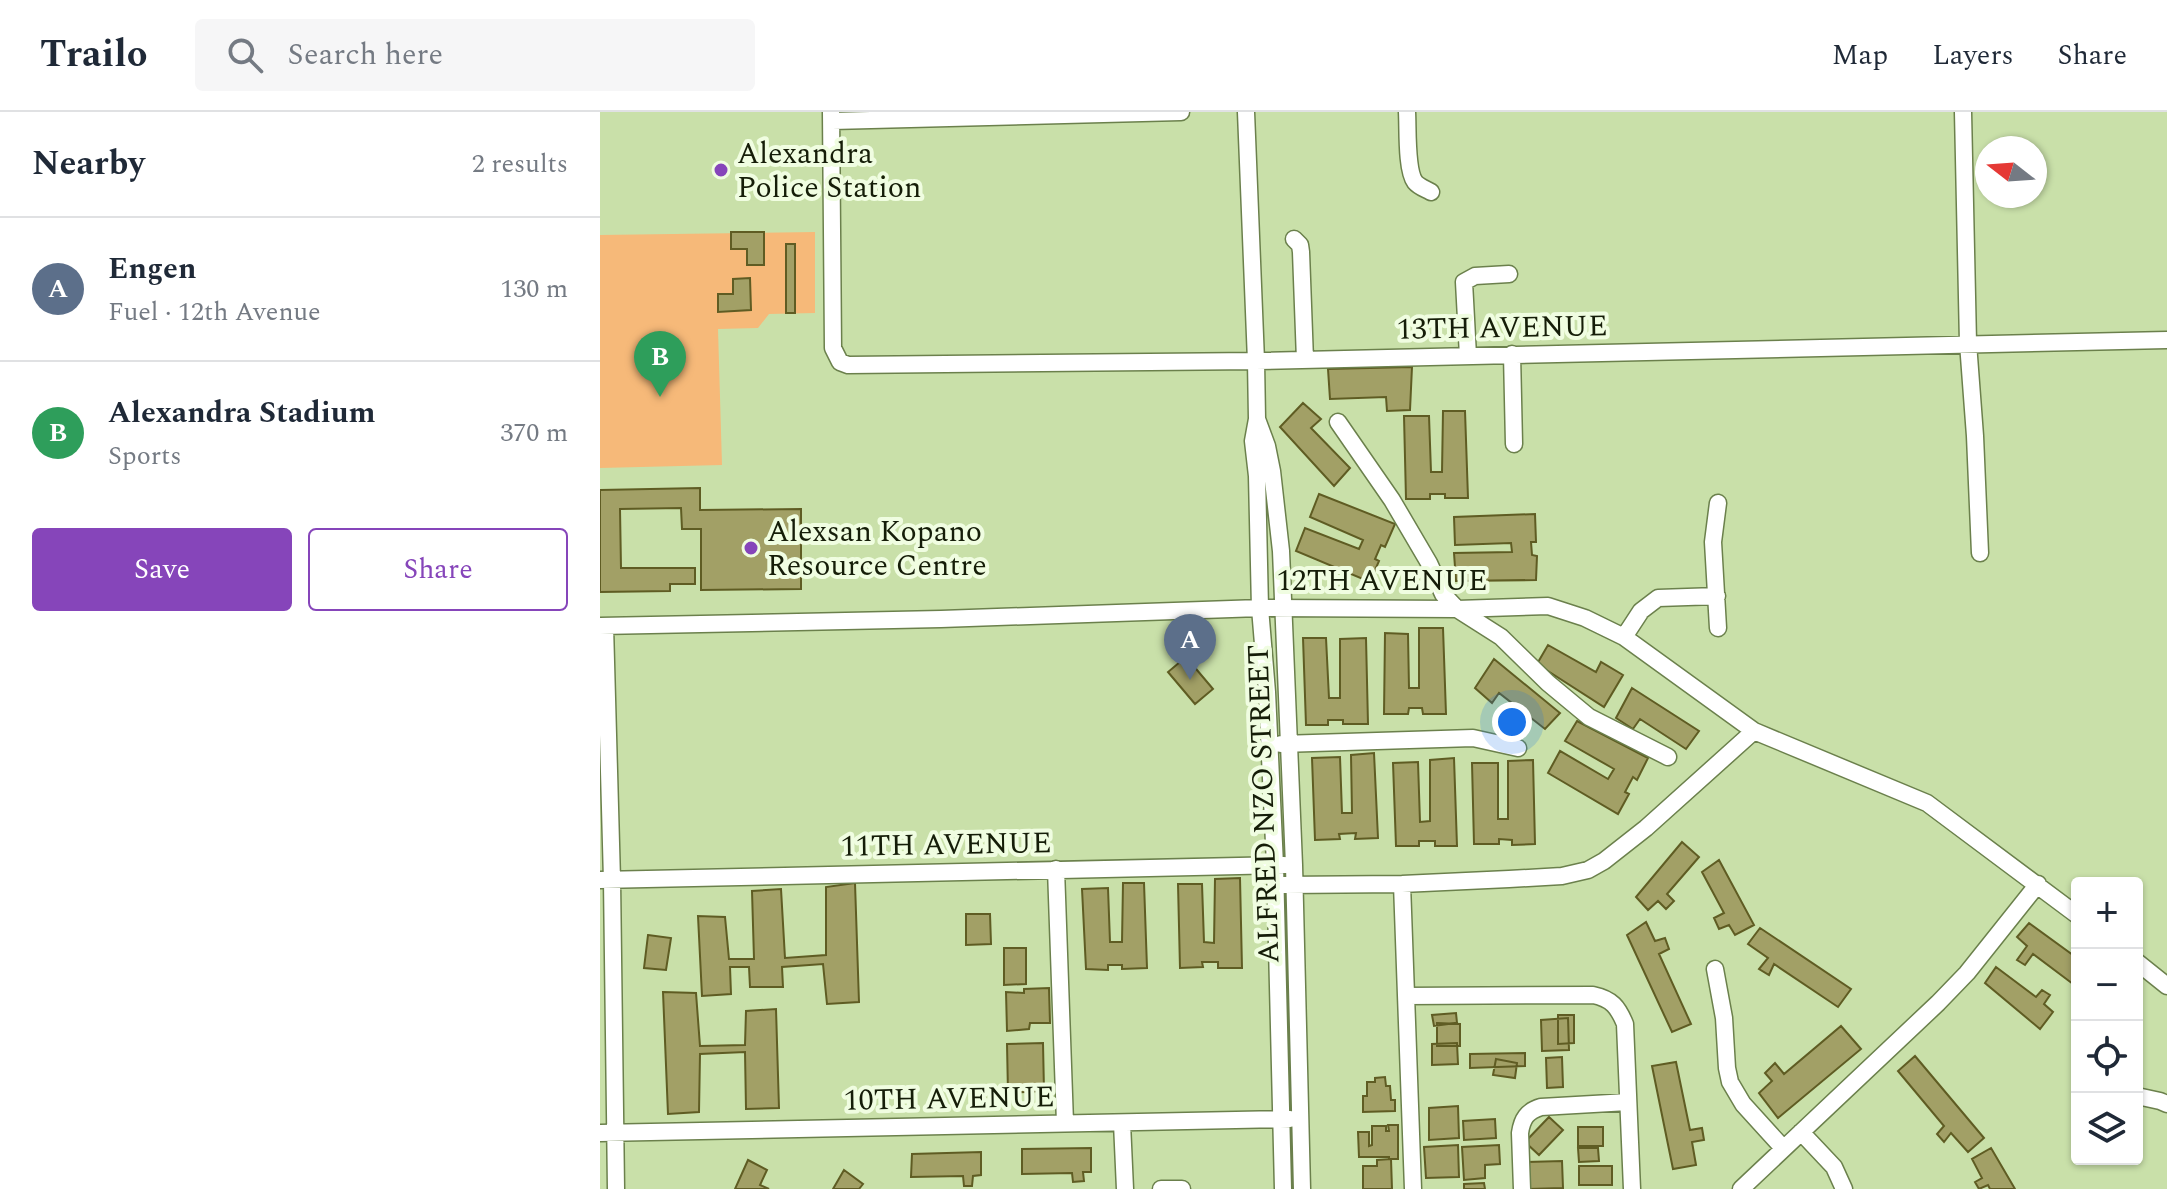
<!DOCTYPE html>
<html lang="en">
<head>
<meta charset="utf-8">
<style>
  body { margin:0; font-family:Spectral,serif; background:#f6f6f7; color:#1f2937 }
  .controls { position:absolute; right:24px; bottom:24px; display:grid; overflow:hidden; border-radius:8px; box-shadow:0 2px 6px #0004 }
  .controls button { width:72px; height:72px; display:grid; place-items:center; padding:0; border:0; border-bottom:2px solid #e0e1e3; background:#fff; color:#1f2937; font:40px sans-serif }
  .compass { position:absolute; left:1375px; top:24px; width:72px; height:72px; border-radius:50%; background:#fff; box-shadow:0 2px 6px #0004; rotate:287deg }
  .you { position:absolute; left:912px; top:610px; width:28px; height:28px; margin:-20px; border:6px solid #fff; border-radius:50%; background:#1a73e8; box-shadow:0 0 0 12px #1a73e833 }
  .badge { display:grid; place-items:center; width:52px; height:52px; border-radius:50%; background:#8645ba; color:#fff; font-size:26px; font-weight:700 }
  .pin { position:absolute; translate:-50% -66px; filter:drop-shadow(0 2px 4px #0008) }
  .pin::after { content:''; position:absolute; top:42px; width:28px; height:24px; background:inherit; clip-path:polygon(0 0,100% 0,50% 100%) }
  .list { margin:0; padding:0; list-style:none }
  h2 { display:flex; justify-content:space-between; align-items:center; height:104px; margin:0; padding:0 32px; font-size:34px }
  h2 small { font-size:26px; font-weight:400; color:#747a83 }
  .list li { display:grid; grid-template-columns:52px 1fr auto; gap:24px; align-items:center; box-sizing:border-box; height:144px; padding:0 32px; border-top:2px solid #e0e1e3 }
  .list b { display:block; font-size:30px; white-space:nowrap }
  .list p { margin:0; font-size:26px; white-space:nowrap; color:#747a83 }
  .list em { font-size:26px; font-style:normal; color:#747a83 }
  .actions { display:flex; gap:16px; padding:24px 32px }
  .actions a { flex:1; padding:18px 0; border:2px solid #8645ba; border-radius:8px; text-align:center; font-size:28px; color:#8645ba }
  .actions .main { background:#8645ba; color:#fff }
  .icon { flex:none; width:44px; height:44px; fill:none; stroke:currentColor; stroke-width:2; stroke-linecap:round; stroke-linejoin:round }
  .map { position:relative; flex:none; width:1567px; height:1077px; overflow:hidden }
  header { display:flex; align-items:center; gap:48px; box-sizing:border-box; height:112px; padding:0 40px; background:#fff; border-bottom:2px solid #e0e1e3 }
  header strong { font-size:38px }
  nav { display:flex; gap:44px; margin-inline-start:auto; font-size:28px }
  .search { width:560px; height:72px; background:#f6f6f7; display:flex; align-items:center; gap:20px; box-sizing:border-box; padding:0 28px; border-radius:8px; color:#747a83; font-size:30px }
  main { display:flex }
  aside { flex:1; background:#fff }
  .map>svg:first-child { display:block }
  .green { fill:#f6b979 }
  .building { fill:#a2a066; stroke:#5f5c23; stroke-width:2 }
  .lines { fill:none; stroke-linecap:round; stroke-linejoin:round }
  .minor-casing { stroke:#6b804c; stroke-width:19 }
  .minor { stroke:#fff; stroke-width:16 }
  .poi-dot { fill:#8645ba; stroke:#f0fde1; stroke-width:3 }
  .labels { text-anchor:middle; stroke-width:8; stroke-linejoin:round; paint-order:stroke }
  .poi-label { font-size:30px; fill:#151d08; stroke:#f0fde1; text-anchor:start }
  .street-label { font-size:30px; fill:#151d08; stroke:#f0fde1 }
</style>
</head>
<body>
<header>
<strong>Trailo</strong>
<div class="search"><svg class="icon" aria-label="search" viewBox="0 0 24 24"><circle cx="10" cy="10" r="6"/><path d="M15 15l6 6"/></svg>Search here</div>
<nav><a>Map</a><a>Layers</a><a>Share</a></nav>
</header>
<main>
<aside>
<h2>Nearby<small>2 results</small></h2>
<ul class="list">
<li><span class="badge" style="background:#5c6f8a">A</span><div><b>Engen</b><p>Fuel · 12th Avenue</p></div><em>130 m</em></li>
<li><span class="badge" style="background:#2e9e5b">B</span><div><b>Alexandra Stadium</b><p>Sports</p></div><em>370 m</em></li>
</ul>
<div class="actions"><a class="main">Save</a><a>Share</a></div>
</aside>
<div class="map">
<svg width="1567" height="1077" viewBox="0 0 1567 1077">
  <rect width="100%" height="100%" fill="#c9e0a9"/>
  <!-- green -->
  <path class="green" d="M 215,120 L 215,201 L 169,202 L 158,216 L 118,217 L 122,353 L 0,356 L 0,123 Z"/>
  <!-- building -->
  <path class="building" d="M 131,120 L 164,120 L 164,153 L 147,153 L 147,137 L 131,137 Z
    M 186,132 L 195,132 L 195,201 L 186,201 Z
    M 150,166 L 151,198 L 118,200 L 118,182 L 133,182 L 133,167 Z
    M 812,255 L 810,298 L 787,299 L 786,285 L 730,287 L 728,257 Z
    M 703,291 L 721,307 L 711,316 L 750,356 L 734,374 L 680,315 Z
    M 843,299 L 865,299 L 868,386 L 845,386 L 845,382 L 830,382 L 830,387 L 806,387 L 804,304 L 829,304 L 831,360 L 842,360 Z
    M 100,376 L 100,398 L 201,397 L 201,477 L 101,478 L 101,417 L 82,417 L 81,396 L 20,397 L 21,456 L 95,456 L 95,472 L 70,472 L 70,479 L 0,480 L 0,378 Z
    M 719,382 L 795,412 L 785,435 L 781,433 L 775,447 L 779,449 L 770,470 L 696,439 L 705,416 L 759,437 L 763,428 L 710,405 Z
    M 935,402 L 936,430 L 931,430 L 932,443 L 937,444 L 936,468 L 856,469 L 854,441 L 912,440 L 911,431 L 855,433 L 854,405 Z
    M 819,516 L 843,516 L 846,602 L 823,602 L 822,596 L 809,596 L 808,602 L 784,602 L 785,521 L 808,522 L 809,576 L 819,576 Z
    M 703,526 L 726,526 L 729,586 L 740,586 L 740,527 L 766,526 L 768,612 L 743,612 L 743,608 L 728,608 L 728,613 L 706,613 Z
    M 948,533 L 996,560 L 1001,550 L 1023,563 L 1004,595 L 937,552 Z
    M 586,545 L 613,577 L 595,592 L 568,560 Z
    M 894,547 L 960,601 L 945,617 L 899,581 L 892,591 L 875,576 Z
    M 1032,576 L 1099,619 L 1086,637 L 1040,607 L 1033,617 L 1016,606 Z
    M 977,609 L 1048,646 L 1037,668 L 1033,665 L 1025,680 L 1029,682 L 1018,702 L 948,661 L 960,639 L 1008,667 L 1014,657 L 965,629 Z
    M 774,641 L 778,726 L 755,727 L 756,721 L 739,722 L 740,727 L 715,728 L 712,646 L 740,645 L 742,701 L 752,701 L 751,643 Z
    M 854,646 L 857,734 L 835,734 L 835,729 L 819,729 L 819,734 L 796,734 L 793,651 L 818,650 L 820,710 L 830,709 L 830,648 Z
    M 933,648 L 935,732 L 912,733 L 912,728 L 899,727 L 899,732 L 874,732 L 872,651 L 898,651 L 898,707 L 908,707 L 908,649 Z
    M 1082,730 L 1099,745 L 1067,782 L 1074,789 L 1066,797 L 1058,789 L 1048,798 L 1036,785 Z
    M 1119,748 L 1154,813 L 1135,823 L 1129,813 L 1119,817 L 1114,806 L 1124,801 L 1102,760 Z
    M 640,766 L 642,856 L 618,856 L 618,850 L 602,850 L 603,855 L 580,856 L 578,772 L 602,772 L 604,830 L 614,831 L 615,767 Z
    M 255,771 L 259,890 L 227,892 L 223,852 L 182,855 L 183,875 L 150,875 L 149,855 L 130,855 L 131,882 L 102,884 L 98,804 L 125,805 L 129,847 L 154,847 L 152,779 L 181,777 L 185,846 L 226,843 L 226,775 Z
    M 523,771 L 544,771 L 547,856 L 522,857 L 522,853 L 508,853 L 508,858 L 486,857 L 482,777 L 508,776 L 510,830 L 522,830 Z
    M 366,802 L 390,802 L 391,832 L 366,833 Z
    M 1046,810 L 1055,829 L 1065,826 L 1069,837 L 1059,842 L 1091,912 L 1072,920 L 1027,823 Z
    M 1429,811 L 1477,846 L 1477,868 L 1473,872 L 1433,842 L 1425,853 L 1417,848 L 1427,834 L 1417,825 Z
    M 1160,816 L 1251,877 L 1238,895 L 1174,852 L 1169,863 L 1159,857 L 1168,846 L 1148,832 Z
    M 48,823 L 71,826 L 66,858 L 44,856 Z
    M 404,836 L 426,836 L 426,872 L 404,873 Z
    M 1396,855 L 1436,885 L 1442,878 L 1450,883 L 1444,892 L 1453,900 L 1440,917 L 1385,871 Z
    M 449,876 L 450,911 L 430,911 L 429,917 L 407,919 L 406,880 L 424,881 L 424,877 Z
    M 63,880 L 96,881 L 100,934 L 145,933 L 146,899 L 176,897 L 179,996 L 146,997 L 145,940 L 100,942 L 99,1000 L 68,1002 Z
    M 856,901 L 857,911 L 834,914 L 832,903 Z
    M 958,903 L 974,903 L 974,931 L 958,932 Z
    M 968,906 L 969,938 L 942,939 L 941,908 Z
    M 837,911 L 860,912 L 860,934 L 837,934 Z
    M 1241,914 L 1261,937 L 1178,1006 L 1159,981 L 1172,969 L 1165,961 L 1175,951 L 1184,962 Z
    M 443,931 L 444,979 L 408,981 L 407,932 Z
    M 857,931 L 858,952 L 832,953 L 832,932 Z
    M 925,941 L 925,954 L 870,956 L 870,942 Z
    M 1315,944 L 1384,1026 L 1368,1040 L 1351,1021 L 1344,1030 L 1337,1022 L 1344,1014 L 1298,959 Z
    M 962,945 L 963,975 L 947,976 L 946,946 Z
    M 896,947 L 917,951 L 915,966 L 893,963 Z
    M 1076,950 L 1090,1018 L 1102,1016 L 1104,1028 L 1092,1030 L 1096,1053 L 1073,1057 L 1052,954 Z
    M 785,965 L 786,974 L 790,974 L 791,988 L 795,988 L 795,999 L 763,1000 L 763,984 L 767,984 L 767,970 L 775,970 L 775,966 Z
    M 858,994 L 859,1026 L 829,1028 L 829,996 Z
    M 949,1005 L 963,1018 L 939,1043 L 925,1030 Z
    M 895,1007 L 896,1026 L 864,1028 L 863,1009 Z
    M 788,1013 L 798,1013 L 798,1047 L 789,1047 L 789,1045 L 759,1045 L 758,1020 L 769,1020 L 769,1034 L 772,1033 L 772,1014 L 786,1014 L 786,1019 L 789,1019 Z
    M 978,1015 L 1003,1015 L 1003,1034 L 978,1034 Z
    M 858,1033 L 859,1065 L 826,1066 L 824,1035 Z
    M 899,1033 L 900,1052 L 885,1053 L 885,1066 L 864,1068 L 862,1035 Z
    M 491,1036 L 491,1060 L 483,1060 L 484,1069 L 473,1070 L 472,1061 L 422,1062 L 422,1037 Z
    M 978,1036 L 998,1036 L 999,1049 L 979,1050 Z
    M 1391,1036 L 1415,1077 L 1390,1077 L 1388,1073 L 1379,1077 L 1375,1070 L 1382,1066 L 1372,1047 Z
    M 381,1040 L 381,1063 L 373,1064 L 372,1074 L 364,1074 L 363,1064 L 311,1065 L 312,1042 Z
    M 791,1047 L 792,1077 L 763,1077 L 763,1054 L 777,1054 L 777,1048 Z
    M 148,1048 L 167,1058 L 160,1073 L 169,1077 L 135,1077 Z
    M 962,1049 L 963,1076 L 928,1077 L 927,1050 Z
    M 979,1054 L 1012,1054 L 1012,1073 L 979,1073 Z
    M 244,1058 L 263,1072 L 259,1077 L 233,1077 Z
    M 884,1071 L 885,1077 L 864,1077 L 864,1072 Z"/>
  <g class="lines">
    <!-- minor casing -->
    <g class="minor-casing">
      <path id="minor" d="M 231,0 L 233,236 L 240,250 L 248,253 L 656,249 L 1567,228
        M 646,0 L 656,249 L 657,307 L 653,329 L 657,364 L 660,496 L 667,580 L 675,753 L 683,1077
        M 807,0 C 808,16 806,58 815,70 C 819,75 826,77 831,80
        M 1363,0 L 1368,231 L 1375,324 L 1380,441
        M 232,9 L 581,0
        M 694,127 L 700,133 L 701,140 L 705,248
        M 912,242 L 914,332
        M 868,244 L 864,170 L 875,164 L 909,162
        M 657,307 L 667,334 L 672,359 L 681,439 L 694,753 L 702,1077
        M 738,310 L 792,388 L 829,451 L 843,482 L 857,497 L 901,525 L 948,571 L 989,605 L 1068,645
        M 0,514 L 341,507 L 660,496 L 857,497 L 948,494 L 985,506 L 1024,525 L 1154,619 L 1327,691 L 1477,803
        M 5,514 L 12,768 L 16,1077
        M 1118,516 L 1113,430 L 1118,391
        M 1024,525 L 1041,499 L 1058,486 L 1117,484
        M 681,632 L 873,626 L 918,636
        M 456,757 L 465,1011
        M 0,768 L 684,753
        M 802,772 L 813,1077
        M 684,773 L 802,772 L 909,767 L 962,764 L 988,758 L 1004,749 L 1046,716 L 1154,619
        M 1537,850 L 1567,874
        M 1115,857 L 1124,906 L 1127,956 L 1130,970 L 1143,992 L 1183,1036
        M 806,884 L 993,883 C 1012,887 1018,895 1025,912 L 1032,1077
        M 1537,984 L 1560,989 L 1567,992
        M 522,1011 L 525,1077
        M 1201,1020 L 1234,1055 L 1244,1077
        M 0,1021 L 690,1007
        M 561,1077 L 582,1077
        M 922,1077 L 920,1021 C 922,1007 927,999 941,995 L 1028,990
        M 1141,1077 L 1338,891 L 1367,861 L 1438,772"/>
    </g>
    <!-- minor -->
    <use href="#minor" class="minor"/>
  </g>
  <!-- markers -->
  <g class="poi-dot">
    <circle cx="121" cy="58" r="8"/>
    <circle cx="151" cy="436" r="8"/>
  </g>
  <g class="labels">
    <!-- poi labels -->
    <g class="poi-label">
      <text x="137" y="51">Alexandra<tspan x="137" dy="34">Police Station</tspan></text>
      <text x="167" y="429">Alexsan Kopano<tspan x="167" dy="34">Resource Centre</tspan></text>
    </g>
    <!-- street labels -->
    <g class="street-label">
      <text transform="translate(902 215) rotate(-1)" y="10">13TH AVENUE</text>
      <text x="782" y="478">12TH AVENUE</text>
      <text transform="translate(663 692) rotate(-92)" y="10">ALFRED NZO STREET</text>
      <text transform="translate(346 732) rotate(-1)" y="10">11TH AVENUE</text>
      <text transform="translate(349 986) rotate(-1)" y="10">10TH AVENUE</text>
    </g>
  </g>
</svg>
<div class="controls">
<button>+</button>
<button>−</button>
<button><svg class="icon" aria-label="locate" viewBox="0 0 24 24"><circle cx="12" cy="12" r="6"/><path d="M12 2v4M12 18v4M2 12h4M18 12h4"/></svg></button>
<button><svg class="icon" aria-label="layers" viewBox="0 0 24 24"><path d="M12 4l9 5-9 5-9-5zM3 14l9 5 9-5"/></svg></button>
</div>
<svg class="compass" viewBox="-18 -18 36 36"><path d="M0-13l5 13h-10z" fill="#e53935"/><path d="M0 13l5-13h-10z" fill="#747a83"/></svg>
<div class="you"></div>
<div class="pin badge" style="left:590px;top:568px;background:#5c6f8a">A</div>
<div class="pin badge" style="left:60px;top:285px;background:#2e9e5b">B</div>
</div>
</main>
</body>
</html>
